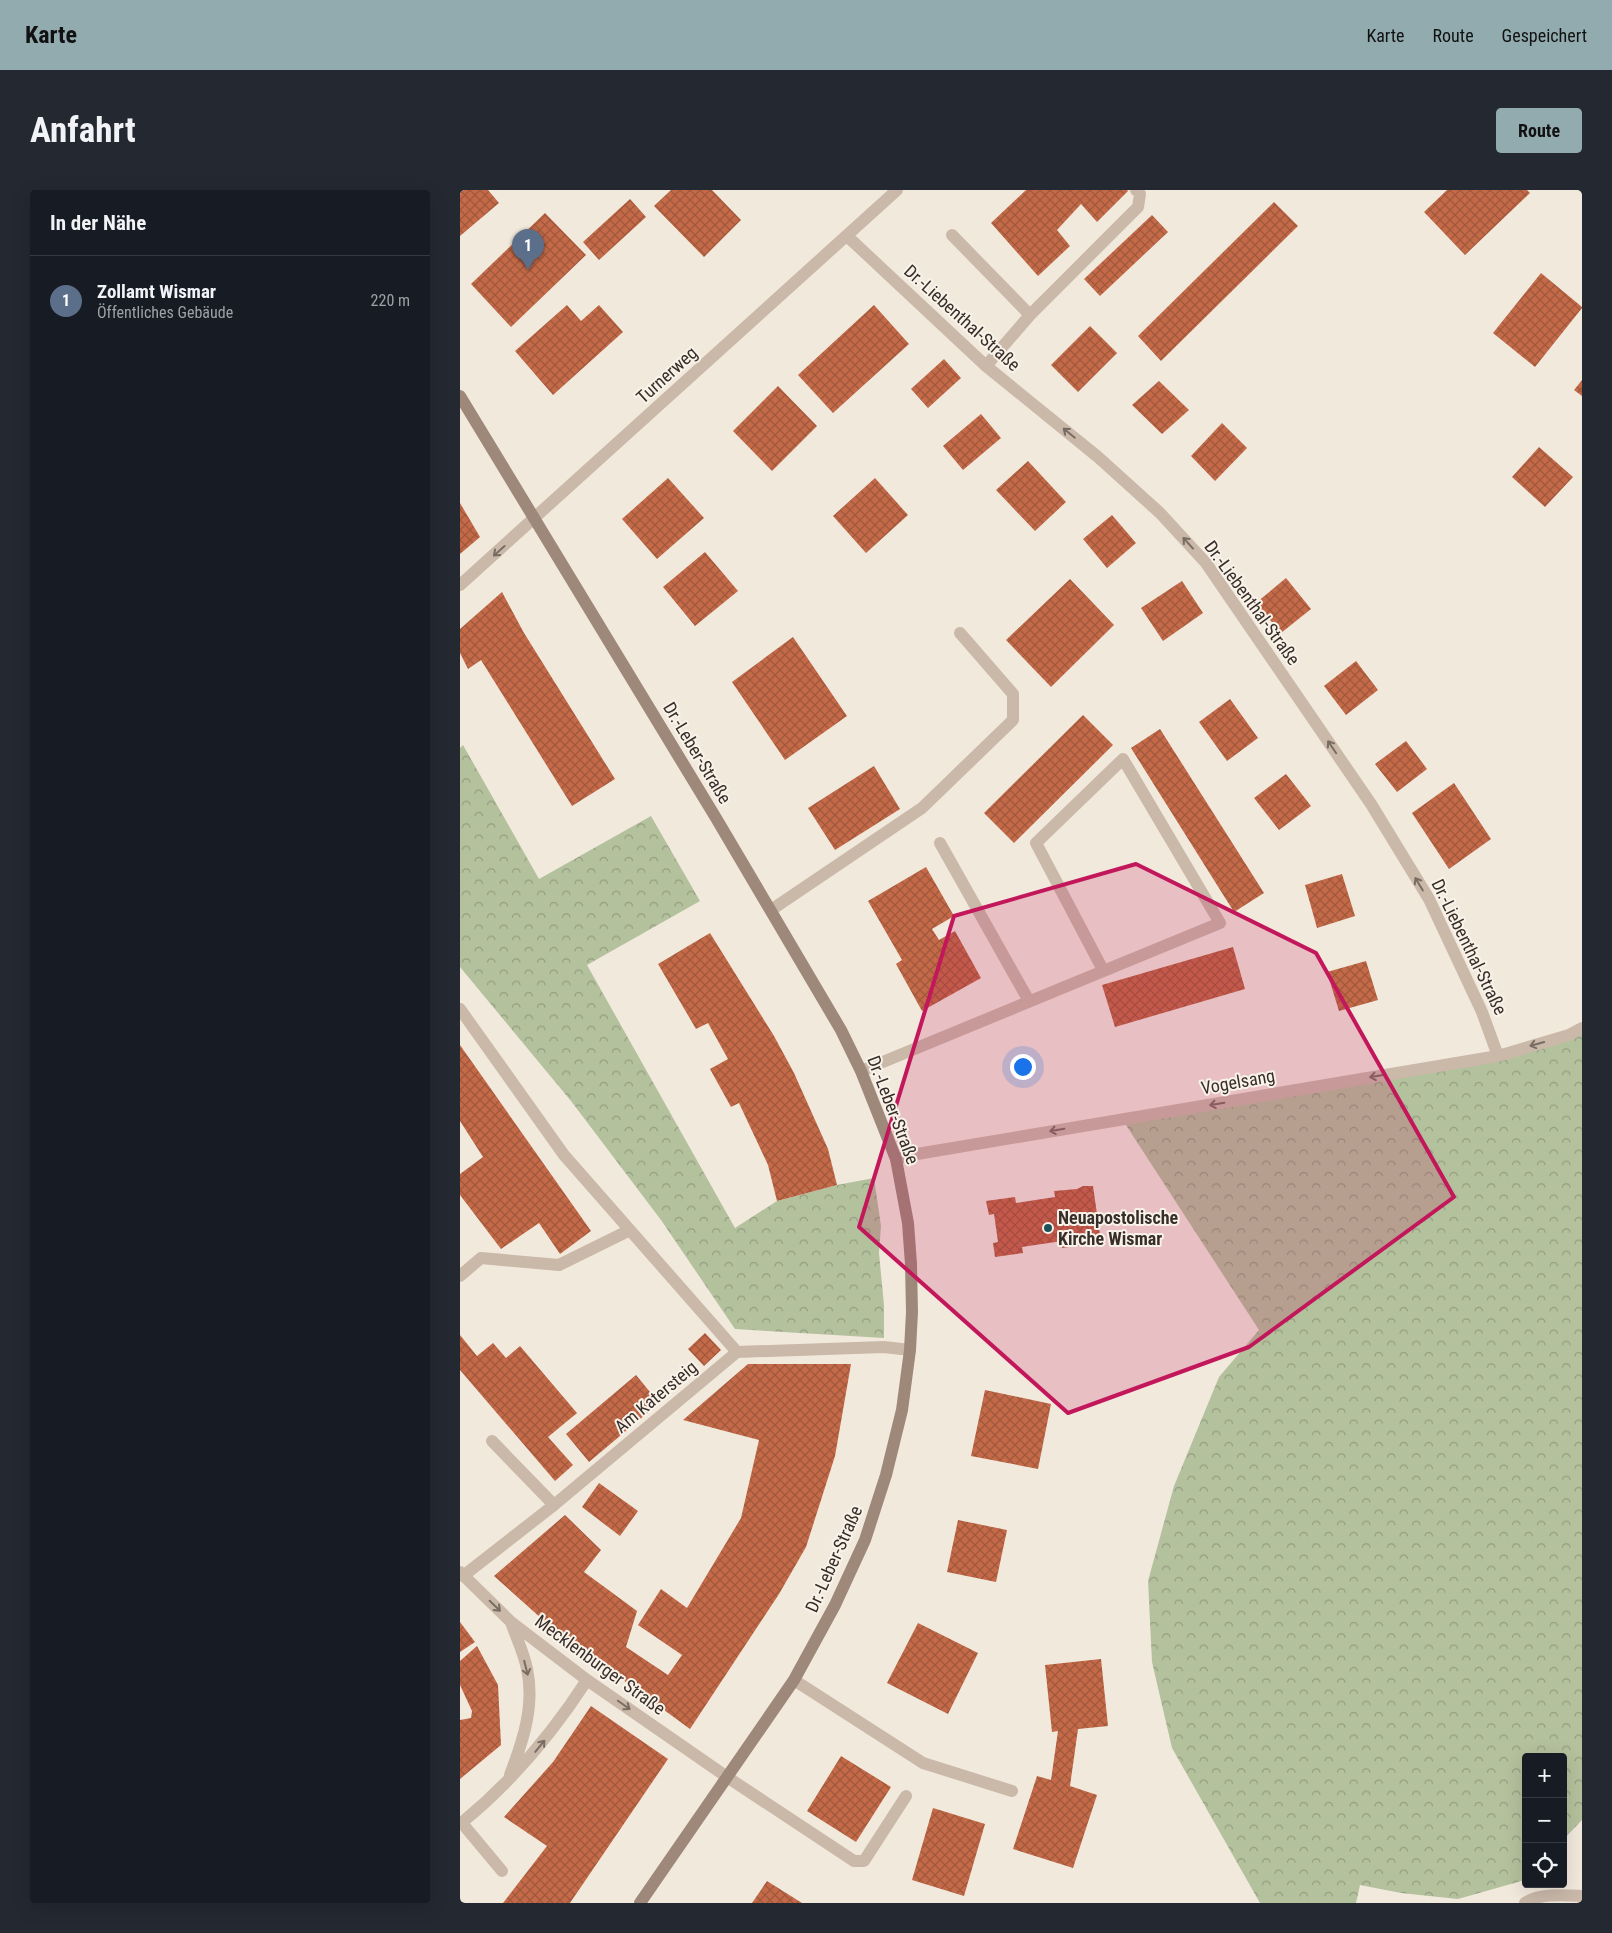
<!DOCTYPE html>
<html lang="de">
<head>
<meta charset="utf-8">
<style>
  body { margin:0; font-family:"Roboto Condensed",sans-serif; background:#242831; color:#f1f3f6 }
  .controls { position:absolute; right:15px; bottom:15px; display:grid; overflow:hidden; border-radius:5px; box-shadow:0 5px 20px #0002 }
  .controls button { width:45px; height:45px; display:grid; place-items:center; padding:0; border:0; border-bottom:1px solid #363941; background:#171b24; color:#f1f3f6; font:25px sans-serif }
  .you { position:absolute; left:562px; top:876px; width:18px; height:18px; margin:-12px; border:4px solid #fff; border-radius:50%; background:#1a73e8; box-shadow:0 0 0 8px #1a73e833 }
  .badge { display:grid; place-items:center; width:32px; height:32px; border-radius:50%; background:#92abaf; color:#fff; font-size:16px; font-weight:700 }
  .pin { position:absolute; translate:-50% -41px; filter:drop-shadow(0 1px 2px #0008) }
  .pin::after { content:''; position:absolute; top:26px; width:18px; height:15px; background:inherit; clip-path:polygon(0 0,100% 0,50% 100%) }
  .list { margin:0; padding:0; list-style:none }
  h2 { display:flex; justify-content:space-between; align-items:center; height:65px; margin:0; padding:0 20px; font-size:21px }
  h2 small { font-size:16px; font-weight:400; color:#9ea1a6 }
  .list li { display:grid; grid-template-columns:32px 1fr auto; gap:15px; align-items:center; box-sizing:border-box; height:90px; padding:0 20px; border-top:1px solid #363941 }
  .list b { display:block; font-size:19px; white-space:nowrap }
  .list p { margin:0; font-size:16px; white-space:nowrap; color:#9ea1a6 }
  .list em { font-size:16px; font-style:normal; color:#9ea1a6 }
  .icon { flex:none; width:28px; height:28px; fill:none; stroke:currentColor; stroke-width:2; stroke-linecap:round; stroke-linejoin:round }
  .map { position:relative; flex:none; width:1122px; height:1713px; overflow:hidden; border-radius:5px }
  header { display:flex; align-items:center; gap:30px; box-sizing:border-box; height:70px; padding:0 25px; background:#92abaf; color:#111 }
  header strong { font-size:24px }
  nav { display:flex; gap:28px; margin-inline-start:auto; font-size:18px }
  .intro { display:flex; align-items:center; justify-content:space-between; box-sizing:border-box; height:120px; padding:0 30px }
  h1 { margin:0; font-size:35px }
  .button { padding:12px 22px; border-radius:5px; background:#92abaf; color:#111; font-size:18px; font-weight:700 }
  main { display:flex; gap:30px; padding:0 30px }
  aside { flex:1; background:#171b24; border-radius:5px; box-shadow:0 5px 20px #0002 }
  .map>svg:first-child { display:block }
  .forest { fill:url(#forest-crowns) }
  .building { fill:url(#building-cross-hatch) }
  .lines { fill:none; stroke-linecap:round; stroke-linejoin:round }
  .service { stroke:#cab9a9; stroke-width:12 }
  .minor { stroke:#cab9a9; stroke-width:12 }
  .secondary { stroke:#9e887a; stroke-width:12 }
  .oneway { stroke:#796d63 }
  .marked { fill:#c2185b; fill-opacity:0.2; stroke:#c2185b; stroke-width:4; stroke-linejoin:round }
  .poi-dot { fill:#1e5258; stroke:#f9f2e9; stroke-width:2 }
  .labels { text-anchor:middle; stroke-width:4; stroke-linejoin:round; paint-order:stroke }
  .street-label { font-size:18px; fill:#372e29; stroke:#f9f2e9 }
  .poi-label { font-size:18px; font-weight:bold; fill:#372e29; stroke:#f9f2e9; text-anchor:start }
</style>
</head>
<body>
<header>
<strong>Karte</strong>
<nav><a>Karte</a><a>Route</a><a>Gespeichert</a></nav>
</header>
<div class="intro"><h1>Anfahrt</h1><a class="button">Route</a></div>
<main>
<aside>
<h2>In der Nähe<small></small></h2>
<ul class="list">
<li><span class="badge" style="background:#5c6f8a">1</span><div><b>Zollamt Wismar</b><p>Öffentliches Gebäude</p></div><em>220 m</em></li>
</ul>
</aside>
<div class="map">
<svg width="1122" height="1713" viewBox="0 0 1122 1713">
  <defs>
    <pattern id="forest-crowns" width="20" height="18" patternUnits="userSpaceOnUse" patternTransform="scale(1.25)"><rect width="20" height="18" fill="#b4c19d"/><path d="M2 6a3 3 0 1 1 6 0M12 15a3 3 0 1 1 6 0" fill="none" stroke="#939d80"/></pattern>
    <pattern id="building-cross-hatch" width="8" height="8" patternUnits="userSpaceOnUse" patternTransform="scale(1.25)"><rect width="8" height="8" fill="#c46a48"/><path d="M0 0l8 8M0 8l8-8" fill="none" stroke="#a0583c"/></pattern>
  </defs>
  <rect width="100%" height="100%" fill="#f2e9dd"/>
  <!-- forest -->
  <path class="forest" d="M 3,555 L 79,689 L 191,626 L 240,711 L 127,775 L 275,1038 L 317,1011 L 377,995 L 414,988 L 421,1036 L 419,1063 L 424,1115 L 424,1148 L 275,1139 L 201,1030 L 111,911 L 0,777 L 0,558 Z
    M 1122,838 L 1122,1630 L 1103,1650 L 1103,1567 L 1066,1567 L 1065,1690 L 998,1709 L 941,1703 L 900,1695 L 896,1713 L 800,1713 L 712,1558 L 692,1472 L 688,1391 L 714,1296 L 759,1187 L 799,1140 L 662,929 L 1038,866 Z"/>
  <!-- building -->
  <path class="building" d="M 0,0 L 28,0 L 39,13 L 0,46 Z
    M 211,0 L 252,0 L 281,30 L 244,67 L 194,16 Z
    M 566,0 L 667,0 L 668,1 L 637,32 L 621,14 L 597,40 L 610,56 L 578,86 L 531,33 Z
    M 987,0 L 1067,0 L 1070,3 L 1005,65 L 964,22 Z
    M 170,9 L 186,27 L 139,70 L 123,52 Z
    M 814,12 L 838,36 L 701,171 L 678,146 Z
    M 85,23 L 126,65 L 51,137 L 11,94 Z
    M 692,25 L 708,42 L 640,106 L 624,89 Z
    M 1081,83 L 1122,117 L 1122,118 L 1075,177 L 1033,143 Z
    M 107,115 L 121,131 L 139,115 L 163,142 L 93,205 L 55,161 Z
    M 414,115 L 449,154 L 373,223 L 338,185 Z
    M 630,136 L 657,163 L 618,202 L 591,175 Z
    M 484,169 L 501,188 L 468,218 L 451,199 Z
    M 1122,190 L 1122,206 L 1114,200 Z
    M 699,191 L 729,220 L 702,244 L 672,215 Z
    M 318,196 L 357,236 L 312,281 L 273,241 Z
    M 521,224 L 541,248 L 503,280 L 483,256 Z
    M 762,233 L 787,258 L 755,291 L 731,266 Z
    M 1079,257 L 1113,287 L 1085,317 L 1052,287 Z
    M 568,271 L 606,312 L 575,341 L 536,300 Z
    M 208,288 L 244,328 L 197,369 L 162,329 Z
    M 415,288 L 448,325 L 406,363 L 373,326 Z
    M 0,313 L 20,347 L 0,364 Z
    M 652,325 L 676,353 L 647,378 L 623,349 Z
    M 245,362 L 278,401 L 235,436 L 203,397 Z
    M 826,388 L 851,419 L 821,443 L 796,413 Z
    M 610,389 L 654,435 L 591,497 L 546,450 Z
    M 722,391 L 743,423 L 703,451 L 681,418 Z
    M 42,402 L 64,443 L 155,589 L 112,616 L 21,470 L 8,479 L 0,463 L 0,439 Z
    M 333,447 L 387,526 L 325,570 L 272,492 Z
    M 896,471 L 918,500 L 886,525 L 864,496 Z
    M 770,509 L 798,548 L 767,571 L 739,532 Z
    M 623,525 L 653,555 L 554,653 L 524,623 Z
    M 700,539 L 804,703 L 774,722 L 671,558 Z
    M 946,551 L 967,579 L 937,602 L 915,574 Z
    M 414,576 L 440,619 L 375,660 L 348,618 Z
    M 826,584 L 851,616 L 819,640 L 794,608 Z
    M 994,593 L 1031,649 L 989,679 L 952,623 Z
    M 466,677 L 494,726 L 472,739 L 479,750 L 495,741 L 521,788 L 462,821 L 436,774 L 442,770 L 408,711 Z
    M 882,684 L 895,726 L 857,738 L 845,695 Z
    M 250,743 L 314,846 L 334,883 L 368,959 L 377,995 L 317,1011 L 308,975 L 279,913 L 271,917 L 250,879 L 268,869 L 248,833 L 236,839 L 198,774 Z
    M 773,757 L 785,799 L 655,837 L 642,795 Z
    M 906,771 L 918,810 L 879,821 L 867,782 Z
    M 0,855 L 131,1041 L 100,1064 L 79,1033 L 41,1059 L 0,1005 L 0,984 L 23,967 L 0,931 Z
    M 623,996 L 633,996 L 641,1052 L 602,1058 L 602,1051 L 562,1057 L 563,1063 L 535,1067 L 533,1053 L 538,1052 L 534,1024 L 529,1025 L 526,1011 L 555,1007 L 556,1013 L 595,1007 L 594,1001 L 617,999 Z
    M 245,1143 L 261,1160 L 244,1176 L 228,1159 Z
    M 0,1145 L 17,1166 L 33,1153 L 46,1168 L 60,1156 L 117,1223 L 88,1247 L 113,1275 L 95,1291 L 0,1180 Z
    M 288,1174 L 391,1174 L 375,1266 L 346,1357 L 319,1404 L 230,1539 L 92,1438 L 34,1386 L 105,1325 L 141,1360 L 124,1382 L 177,1421 L 166,1457 L 208,1485 L 222,1465 L 178,1435 L 201,1399 L 227,1418 L 281,1328 L 299,1250 L 223,1230 Z
    M 176,1185 L 199,1213 L 129,1272 L 106,1244 Z
    M 525,1200 L 591,1214 L 578,1279 L 511,1266 Z
    M 139,1293 L 178,1321 L 160,1346 L 122,1317 Z
    M 498,1330 L 547,1340 L 536,1392 L 487,1382 Z
    M 0,1432 L 15,1452 L 0,1462 Z
    M 458,1433 L 518,1463 L 488,1524 L 427,1493 Z
    M 17,1456 L 38,1495 L 41,1555 L 0,1589 L 0,1530 L 11,1528 L 12,1521 L 0,1495 L 0,1471 Z
    M 641,1469 L 648,1536 L 618,1539 L 610,1596 L 637,1605 L 613,1678 L 553,1659 L 577,1586 L 591,1590 L 598,1541 L 592,1542 L 585,1475 Z
    M 131,1516 L 208,1569 L 110,1713 L 43,1713 L 87,1656 L 44,1627 L 93,1572 Z
    M 381,1566 L 431,1597 L 396,1652 L 347,1621 Z
    M 473,1618 L 525,1634 L 504,1706 L 452,1690 Z
    M 307,1691 L 342,1713 L 292,1713 Z"/>
  <g class="lines">
    <!-- service -->
    <path class="service" d="M 492,45 L 570,125 L 526,176
      M 570,125 L 678,17 L 680,4 L 676,0
      M 480,653 L 569,811
      M 311,720 L 462,618 L 553,530 L 553,504 L 500,443
      M 0,819 L 104,965 L 277,1162
      M 401,881 L 760,733 L 663,569 L 576,653 L 643,780
      M 0,1086 L 21,1068 L 99,1075 L 170,1040
      M 32,1251 L 94,1315
      M 334,1490 L 463,1573 L 552,1601
      M 267,1587 L 394,1671 L 404,1671 L 446,1606
      M 2,1633 L 42,1681"/>
    <!-- minor -->
    <path class="minor" d="M 387,46 L 526,176 L 638,267 L 700,323 L 746,373 L 911,614 L 969,709 L 1022,822 L 1038,866
      M 0,395 L 437,0
      M 436,969 L 457,964 L 1038,866 L 1109,845 L 1122,838
      M 0,1382 L 51,1432 L 127,1490 L 267,1587
      M 3,1386 L 94,1315 L 277,1162 L 424,1157 L 450,1160
      M 50,1585 C 63,1551 75,1515 67,1479 C 64,1463 56,1447 51,1432
      M 0,1634 C 51,1593 92,1544 127,1490
      M 1065,1713 C 1079,1703 1104,1705 1122,1706"/>
    <!-- secondary -->
    <path class="secondary" d="M 0,206 L 256,628 L 381,840 L 401,881 L 436,969 L 448,1033 L 451,1074 L 452,1122 L 450,1160 L 442,1220 L 426,1285 L 405,1350 L 375,1415 L 334,1490 L 180,1713"/>
  </g>
  <!-- one-way arrows -->
  <defs><path id="oneway-shaft" d="M-6 0H5M1.5-3L5.5 0L1.5 3" fill="none" stroke-width="1.6" stroke-linecap="round" stroke-linejoin="round" transform="scale(1.25)"/></defs>
  <g class="oneway">
    <use href="#oneway-shaft" transform="translate(609 243) rotate(-141)"/>
    <use href="#oneway-shaft" transform="translate(728 353) rotate(-132)"/>
    <use href="#oneway-shaft" transform="translate(39 361) rotate(138)"/>
    <use href="#oneway-shaft" transform="translate(872 557) rotate(-124)"/>
    <use href="#oneway-shaft" transform="translate(959 694) rotate(-121)"/>
    <use href="#oneway-shaft" transform="translate(1077 854) rotate(164)"/>
    <use href="#oneway-shaft" transform="translate(917 886) rotate(170)"/>
    <use href="#oneway-shaft" transform="translate(757 914) rotate(170)"/>
    <use href="#oneway-shaft" transform="translate(597 940) rotate(170)"/>
    <use href="#oneway-shaft" transform="translate(35 1416) rotate(44)"/>
    <use href="#oneway-shaft" transform="translate(66 1478) rotate(76)"/>
    <use href="#oneway-shaft" transform="translate(164 1515) rotate(35)"/>
    <use href="#oneway-shaft" transform="translate(80 1556) rotate(-51)"/>
  </g>
  <!-- marked area -->
  <path class="marked" d="M 676,674 L 856,763 L 994,1007 L 789,1157 L 608,1223 L 399,1037 L 494,726 Z"/>
  <!-- markers -->
  <circle class="poi-dot" cx="588" cy="1038" r="5"/>
  <g class="labels">
    <!-- street labels -->
    <g class="street-label">
      <text transform="translate(502 128) rotate(42)" y="6">Dr.-Liebenthal-Straße</text>
      <text transform="translate(207 185) rotate(-42)" y="6">Turnerweg</text>
      <text transform="translate(792 413) rotate(54)" y="6">Dr.-Liebenthal-Straße</text>
      <text transform="translate(237 563) rotate(59)" y="6">Dr.-Leber-Straße</text>
      <text transform="translate(1009 757) rotate(64)" y="6">Dr.-Liebenthal-Straße</text>
      <text transform="translate(778 892) rotate(-10)" y="6">Vogelsang</text>
      <text transform="translate(433 920) rotate(69)" y="6">Dr.-Leber-Straße</text>
      <text transform="translate(196 1207) rotate(-40)" y="6">Am Katersteig</text>
      <text transform="translate(374 1369) rotate(-66)" y="6">Dr.-Leber-Straße</text>
      <text transform="translate(140 1475) rotate(36)" y="6">Mecklenburger Straße</text>
    </g>
    <!-- poi labels -->
    <g class="poi-label">
      <text x="598" y="1034">Neuapostolische<tspan x="598" dy="21">Kirche Wismar</tspan></text>
    </g>
  </g>
</svg>
<div class="controls">
<button>+</button>
<button>−</button>
<button><svg class="icon" aria-label="locate" viewBox="0 0 24 24"><circle cx="12" cy="12" r="6"/><path d="M12 2v4M12 18v4M2 12h4M18 12h4"/></svg></button>
</div>
<div class="you"></div>
<div class="pin badge" style="left:68px;top:80px;background:#5c6f8a">1</div>
</div>
</main>
</body>
</html>
